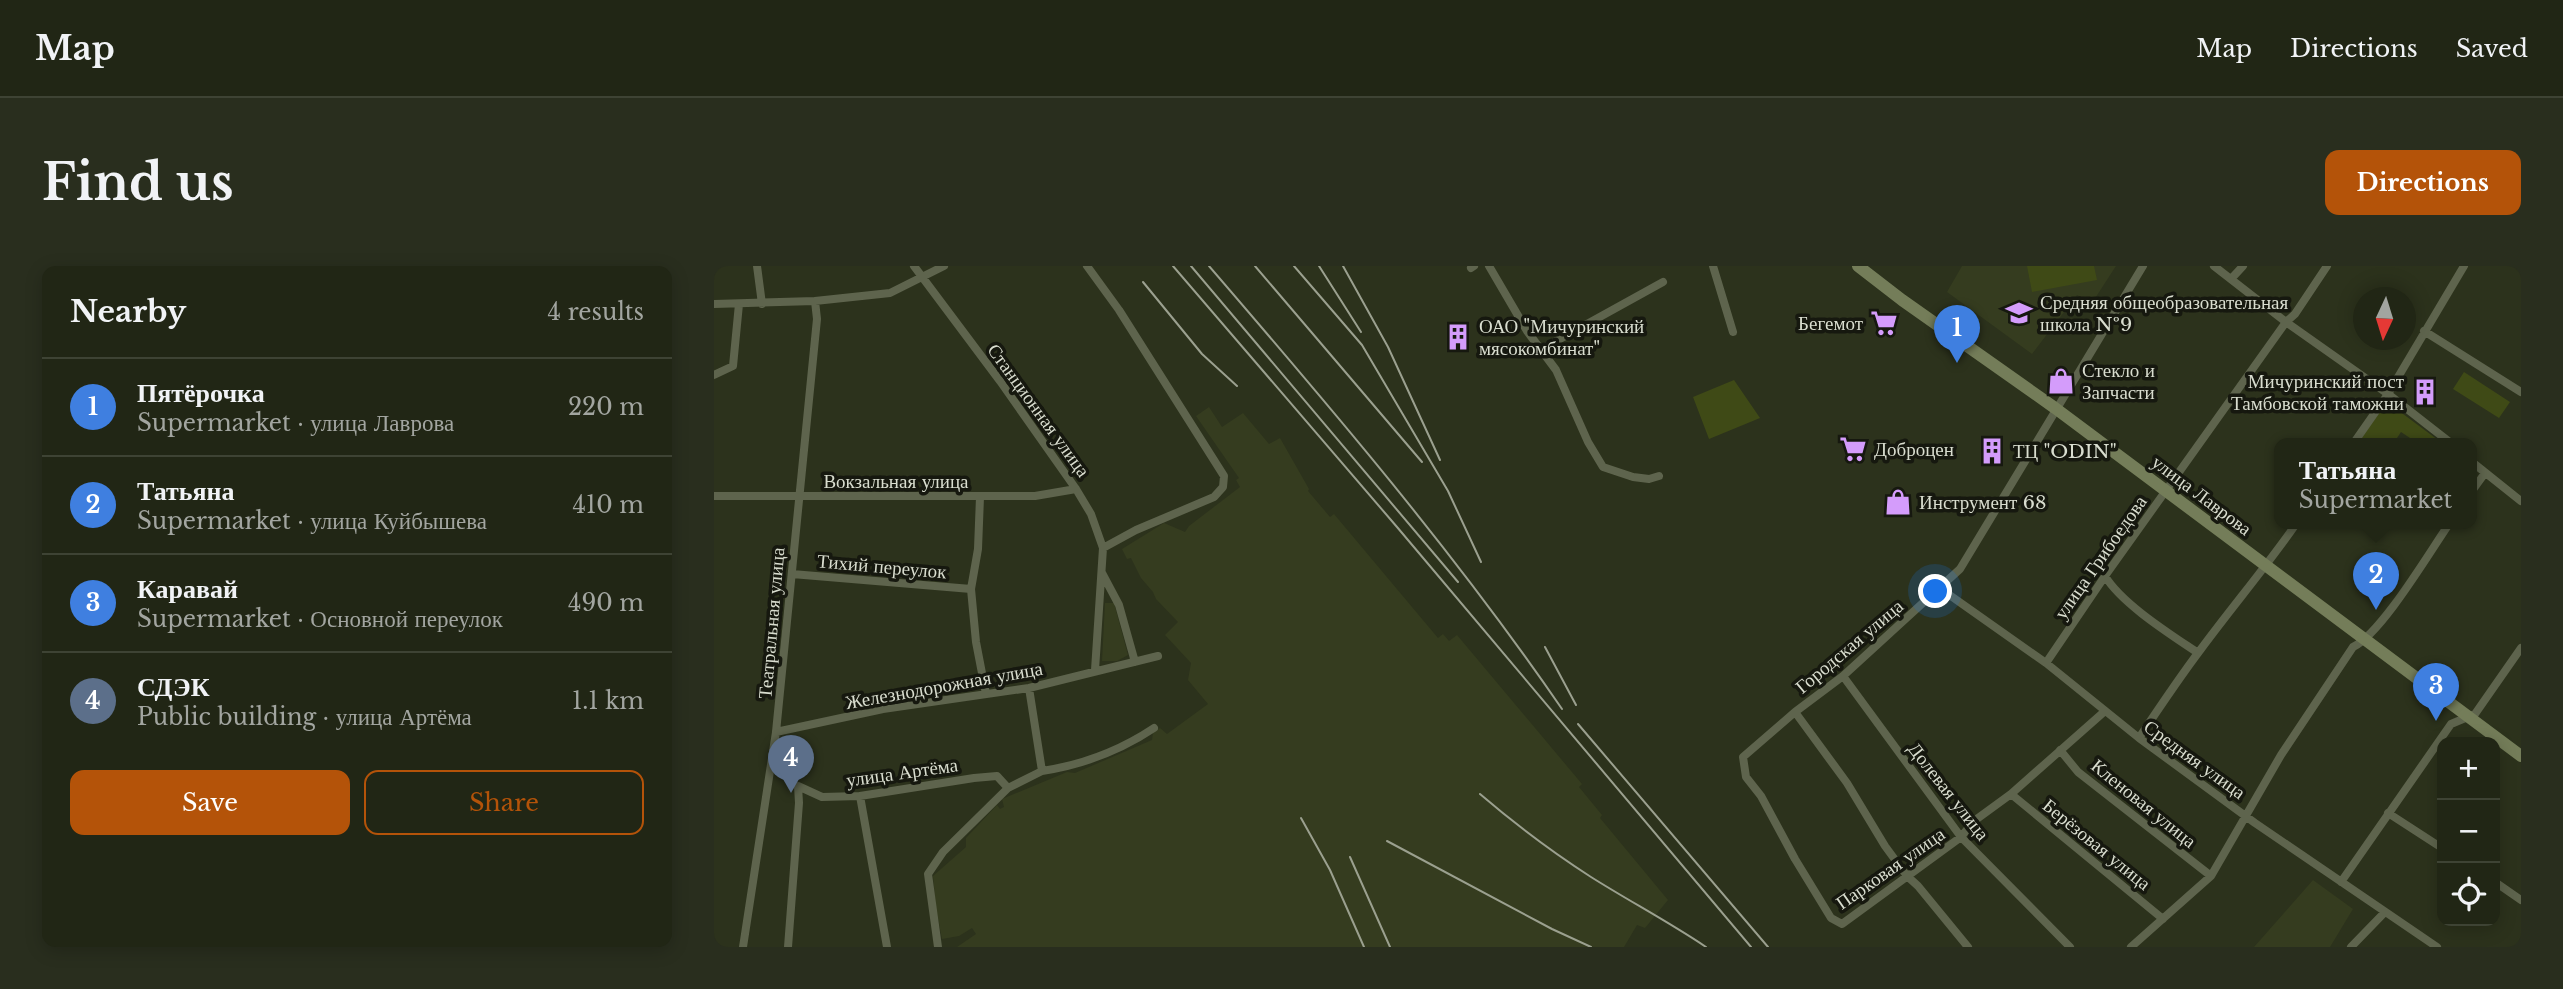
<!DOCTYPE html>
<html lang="en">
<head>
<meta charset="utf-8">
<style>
  body { margin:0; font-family:"Libre Baskerville",serif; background:#292e1e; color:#f1f3f6 }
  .controls { position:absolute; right:21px; bottom:21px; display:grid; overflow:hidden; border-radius:14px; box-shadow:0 4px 18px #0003 }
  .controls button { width:63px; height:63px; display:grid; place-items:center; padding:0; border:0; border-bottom:2px solid #3e4334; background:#212615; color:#f1f3f6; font:35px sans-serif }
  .compass { position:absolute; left:1639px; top:21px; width:63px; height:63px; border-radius:50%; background:#212615; box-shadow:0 4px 18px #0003; rotate:184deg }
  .you { position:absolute; left:1222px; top:326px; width:24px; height:24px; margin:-18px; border:5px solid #fff; border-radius:50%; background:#1a73e8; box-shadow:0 0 0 10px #1a73e833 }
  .badge { display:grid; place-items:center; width:46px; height:46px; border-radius:50%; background:#b45309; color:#fff; font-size:23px; font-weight:700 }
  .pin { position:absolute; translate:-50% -58px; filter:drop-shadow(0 2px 4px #0008) }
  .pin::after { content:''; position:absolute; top:37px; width:24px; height:21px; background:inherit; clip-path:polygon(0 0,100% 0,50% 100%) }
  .popup { position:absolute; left:1560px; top:172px; width:203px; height:91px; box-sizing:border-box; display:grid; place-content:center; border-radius:14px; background:#212615; filter:drop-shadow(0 2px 5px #0005); font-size:23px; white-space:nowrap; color:#a2a5a0 }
  .popup b { font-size:26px; color:#f1f3f6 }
  .popup::after { content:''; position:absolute; left:50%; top:100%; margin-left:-14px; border:14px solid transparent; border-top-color:#212615 }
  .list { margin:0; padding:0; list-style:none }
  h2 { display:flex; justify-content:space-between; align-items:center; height:91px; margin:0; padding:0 28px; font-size:30px }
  h2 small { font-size:23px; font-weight:400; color:#a2a5a0 }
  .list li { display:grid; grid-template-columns:46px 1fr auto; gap:21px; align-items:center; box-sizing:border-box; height:98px; padding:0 28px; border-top:2px solid #3e4334 }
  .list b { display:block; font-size:26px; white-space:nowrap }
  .list p { margin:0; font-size:23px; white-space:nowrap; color:#a2a5a0 }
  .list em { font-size:23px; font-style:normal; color:#a2a5a0 }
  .actions { display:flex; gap:14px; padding:21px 28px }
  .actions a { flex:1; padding:16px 0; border:2px solid #b45309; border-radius:14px; text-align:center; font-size:24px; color:#b45309 }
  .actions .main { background:#b45309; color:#fff }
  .icon { flex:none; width:38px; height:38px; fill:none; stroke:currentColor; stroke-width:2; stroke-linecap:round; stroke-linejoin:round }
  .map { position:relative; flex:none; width:1807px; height:681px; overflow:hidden; border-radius:14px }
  header { display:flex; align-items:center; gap:42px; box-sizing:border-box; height:98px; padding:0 35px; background:#212615; border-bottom:2px solid #3e4334 }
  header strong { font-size:33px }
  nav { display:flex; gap:38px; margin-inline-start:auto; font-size:24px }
  .intro { display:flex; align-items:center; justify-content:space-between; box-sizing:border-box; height:168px; padding:0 42px }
  h1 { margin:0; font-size:49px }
  .button { padding:18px 32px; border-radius:14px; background:#b45309; color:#fff; font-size:24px; font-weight:700 }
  main { display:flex; gap:42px; padding:0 42px }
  aside { flex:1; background:#212615; border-radius:14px; box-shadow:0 4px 18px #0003 }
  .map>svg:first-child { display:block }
  .built { fill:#353c1f }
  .green { fill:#3f4a16 }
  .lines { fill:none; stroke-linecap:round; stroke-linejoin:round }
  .street { stroke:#5e644d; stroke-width:8 }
  .secondary { stroke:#747d59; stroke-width:12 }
  .rail { stroke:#9ba08f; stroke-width:2 }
  .labels { text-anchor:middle; stroke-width:7; stroke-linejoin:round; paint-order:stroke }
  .poi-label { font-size:19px; fill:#d9ddcf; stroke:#16180f; text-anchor:start }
  .street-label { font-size:19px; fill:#d9ddcf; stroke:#16180f }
</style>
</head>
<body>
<header>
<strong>Map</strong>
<nav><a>Map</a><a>Directions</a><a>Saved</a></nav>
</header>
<div class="intro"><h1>Find us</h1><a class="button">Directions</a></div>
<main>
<aside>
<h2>Nearby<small>4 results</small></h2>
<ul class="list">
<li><span class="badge" style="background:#3f7fe0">1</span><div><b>Пятёрочка</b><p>Supermarket · улица Лаврова</p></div><em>220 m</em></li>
<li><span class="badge" style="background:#3f7fe0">2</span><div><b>Татьяна</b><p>Supermarket · улица Куйбышева</p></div><em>410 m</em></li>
<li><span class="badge" style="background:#3f7fe0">3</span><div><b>Каравай</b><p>Supermarket · Основной переулок</p></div><em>490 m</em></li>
<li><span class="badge" style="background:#5c6f8a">4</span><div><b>СДЭК</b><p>Public building · улица Артёма</p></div><em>1.1 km</em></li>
</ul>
<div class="actions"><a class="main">Save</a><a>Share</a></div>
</aside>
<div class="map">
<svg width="1807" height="681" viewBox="0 0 1807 681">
  <rect width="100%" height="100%" fill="#2c321c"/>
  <!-- built -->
  <path class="built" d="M 1248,0 L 1402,0 L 1378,37 L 1363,29 L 1318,88 L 1233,26 Z
    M 495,141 L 508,161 L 529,147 L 555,178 L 566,172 L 595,223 L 594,225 L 616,251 L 620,248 L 724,372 L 729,368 L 735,375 L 743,369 L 868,518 L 865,521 L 888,549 L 886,552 L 954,634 L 931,662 L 923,659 L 910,681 L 243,681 L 262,668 L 258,662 L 245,670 L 228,673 L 222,642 L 219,610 L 252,581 L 252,572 L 283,539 L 286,543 L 290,541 L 288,533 L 353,506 L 361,507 L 438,474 L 439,467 L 446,462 L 453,468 L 494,438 L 474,414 L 477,397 L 451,369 L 464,356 L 442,333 L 439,326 L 427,312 L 417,292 L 413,293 L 408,283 L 450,257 L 471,266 L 475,260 L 526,221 L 522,214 L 525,212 L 482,150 Z
    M 391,337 L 400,337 L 414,389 L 403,395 L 388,395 Z
    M 1599,614 L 1639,643 L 1616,681 L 1540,681 Z"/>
  <!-- green -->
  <path class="green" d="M 1313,0 L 1380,0 L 1383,14 L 1318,26 Z
    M 1750,106 L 1796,136 L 1785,152 L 1739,123 Z
    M 1020,114 L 1046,152 L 995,173 L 979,131 Z
    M 1673,136 L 1724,174 L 1721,178 L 1705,178 L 1687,166 L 1679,178 L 1643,178 Z"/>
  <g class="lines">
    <!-- street -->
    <path class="street" d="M 43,0 L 48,38
      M 200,0 L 286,115 L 362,223 L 377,248 L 389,282 L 381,404
      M 373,0 L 405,44 L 510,210 L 509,221 L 500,231 L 422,264 L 389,282
      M 775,0 L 813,65 L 842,104 L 874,176 L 889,201 L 919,211 L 935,213 L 945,210
      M 999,0 L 1019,66
      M 1500,0 L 1572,56 L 1674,128 L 1738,178
      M 757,2 L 760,0
      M 1517,13 L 1529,0
      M 0,38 L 101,35 L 176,27 L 230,0
      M 1710,65 L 1807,126
      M 826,84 L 949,16
      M 0,109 L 19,100 L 25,38
      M 1639,178 L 1674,128 L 1750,0
      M 1758,196 L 1807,235
      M 1758,225 L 1771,207
      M 0,230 L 321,230 L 362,223
      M 266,231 L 264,283 L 257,323 L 262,376 L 272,428
      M 388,307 L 405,339 L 421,396
      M 78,308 L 257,323
      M 1391,310 C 1408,338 1456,368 1484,387
      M 1227,323 L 1332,397 L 1425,472 L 1541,557 L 1723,681
      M 1332,397 L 1391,310 L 1572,56 L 1581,48 L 1613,0
      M 1129,410 L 1247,571 L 1356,681
      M 1391,445 L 1297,528 L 1260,555 L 1247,571 L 1128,658 L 1117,652 L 1081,593 L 1047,530 L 1032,511 L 1029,491 L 1081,446 L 1129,410 L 1246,303 L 1429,0
      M 1081,446 L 1133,517 L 1171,580 L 1193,610 L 1204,620 L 1254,681
      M 62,466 L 169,443 L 315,422 L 444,390
      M 1425,472 C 1445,442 1465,412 1487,383 C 1518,341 1552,301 1582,258
      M 1346,484 L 1364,506 L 1497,610
      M 328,505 C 367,499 407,484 440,462
      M 1297,528 L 1449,653
      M 146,530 L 173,681
      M 1674,547 L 1728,582
      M 1627,616 L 1737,458 L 1761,448 L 1807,382
      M 1781,616 L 1807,634
      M 29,681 L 62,466 L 103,53 L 101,35
      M 74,681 L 85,537 L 84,520 L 108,531 L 146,530 L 260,512 L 283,510 L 294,522
      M 224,681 L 214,608 L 229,586 L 294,522 L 328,505 L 315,422
      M 1417,681 L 1497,610 L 1567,489 L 1639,381 C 1667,368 1715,287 1735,258
      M 1637,681 L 1671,646"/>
    <!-- secondary -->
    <path class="secondary" d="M 1144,0 L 1188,34 L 1341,142 L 1807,490"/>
    <!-- rail -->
    <path class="rail" d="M 459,0 L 683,261 L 1037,681
      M 477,0 L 744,316
      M 495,0 C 618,143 741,287 848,443
      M 541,0 L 708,196
      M 580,0 L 648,79 L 734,225 L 767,296
      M 605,0 L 647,66
      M 629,0 L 674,81 L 726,194
      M 429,16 L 488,88 L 523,120
      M 831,381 L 862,439
      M 864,458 L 1054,681
      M 766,528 C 801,558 838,586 877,611 C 915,635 955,656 992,681
      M 587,552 L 616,604 L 650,681
      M 673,575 L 838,663 L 877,681
      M 636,591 L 676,681"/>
  </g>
  <!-- icons -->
  <defs>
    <g id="school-bare" transform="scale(2.1)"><path d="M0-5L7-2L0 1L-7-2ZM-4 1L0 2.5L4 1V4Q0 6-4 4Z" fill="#d49cfb" stroke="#16180f" stroke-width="2.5" paint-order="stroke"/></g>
    <g id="supermarket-bare" transform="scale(2.1)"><path d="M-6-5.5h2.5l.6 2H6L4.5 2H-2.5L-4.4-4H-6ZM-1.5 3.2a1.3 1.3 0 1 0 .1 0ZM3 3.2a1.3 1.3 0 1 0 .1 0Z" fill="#d49cfb" stroke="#16180f" stroke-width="2.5" paint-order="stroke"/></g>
    <g id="building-bare" transform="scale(2.1)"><path d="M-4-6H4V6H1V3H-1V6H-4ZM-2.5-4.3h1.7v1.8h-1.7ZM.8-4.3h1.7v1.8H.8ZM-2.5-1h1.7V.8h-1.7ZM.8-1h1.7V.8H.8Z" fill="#d49cfb" stroke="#16180f" stroke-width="2.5" paint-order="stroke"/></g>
    <g id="shop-bare" transform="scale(2.1)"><path d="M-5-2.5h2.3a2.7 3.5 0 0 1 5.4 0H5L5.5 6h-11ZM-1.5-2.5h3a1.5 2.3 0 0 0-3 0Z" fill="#d49cfb" stroke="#16180f" stroke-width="2.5" paint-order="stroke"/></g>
  </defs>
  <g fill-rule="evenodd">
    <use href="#school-bare" x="1305" y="47"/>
    <use href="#supermarket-bare" x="1170" y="57"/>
    <use href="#building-bare" x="744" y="71"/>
    <use href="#shop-bare" x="1347" y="115"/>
    <use href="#building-bare" x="1711" y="126"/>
    <use href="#supermarket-bare" x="1139" y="183"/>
    <use href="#building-bare" x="1278" y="185"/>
    <use href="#shop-bare" x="1184" y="236"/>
  </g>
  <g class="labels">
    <!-- poi labels -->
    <g class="poi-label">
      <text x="1326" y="43">Средняя общеобразовательная<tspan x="1326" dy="22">школа №9</tspan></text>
      <text x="1149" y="64" text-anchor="end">Бегемот</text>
      <text x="765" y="67">ОАО "Мичуринский<tspan x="765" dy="22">мясокомбинат"</tspan></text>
      <text x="1368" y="111">Стекло и<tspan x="1368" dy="22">Запчасти</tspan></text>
      <text x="1690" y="122" text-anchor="end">Мичуринский пост<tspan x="1690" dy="22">Тамбовской таможни</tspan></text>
      <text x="1160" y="190">Доброцен</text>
      <text x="1299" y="192">ТЦ "ODIN"</text>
      <text x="1205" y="243">Инструмент 68</text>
    </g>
    <!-- street labels -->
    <g class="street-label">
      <text transform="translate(325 144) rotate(54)" y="7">Станционная улица</text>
      <text x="182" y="222">Вокзальная улица</text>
      <text transform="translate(1488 229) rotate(37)" y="7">улица Лаврова</text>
      <text transform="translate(1386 291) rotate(-55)" y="7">улица Грибоедова</text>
      <text transform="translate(168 300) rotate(5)" y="7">Тихий переулок</text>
      <text transform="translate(57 357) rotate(-85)" y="7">Театральная улица</text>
      <text transform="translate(1135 380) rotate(-40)" y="7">Городская улица</text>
      <text transform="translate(230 419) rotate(-10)" y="7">Железнодорожная улица</text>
      <text transform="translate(1481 493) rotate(36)" y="7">Средняя улица</text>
      <text transform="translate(188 506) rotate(-8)" y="7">улица Артёма</text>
      <text transform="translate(1235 525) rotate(52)" y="7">Долевая улица</text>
      <text transform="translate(1430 537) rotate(39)" y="7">Кленовая улица</text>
      <text transform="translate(1383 578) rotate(39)" y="7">Берёзовая улица</text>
      <text transform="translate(1176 602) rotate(-35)" y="7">Парковая улица</text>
    </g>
  </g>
</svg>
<div class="controls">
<button>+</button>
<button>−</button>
<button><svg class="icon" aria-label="locate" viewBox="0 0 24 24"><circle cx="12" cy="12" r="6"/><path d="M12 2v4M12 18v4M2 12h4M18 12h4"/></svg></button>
</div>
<svg class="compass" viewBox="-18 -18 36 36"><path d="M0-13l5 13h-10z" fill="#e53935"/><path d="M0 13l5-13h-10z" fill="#a2a5a0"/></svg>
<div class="you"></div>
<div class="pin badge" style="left:1243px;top:97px;background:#3f7fe0">1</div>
<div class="pin badge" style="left:1662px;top:344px;background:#3f7fe0">2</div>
<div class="popup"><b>Татьяна</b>Supermarket</div>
<div class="pin badge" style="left:1722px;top:455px;background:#3f7fe0">3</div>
<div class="pin badge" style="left:77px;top:527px;background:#5c6f8a">4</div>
</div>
</main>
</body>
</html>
